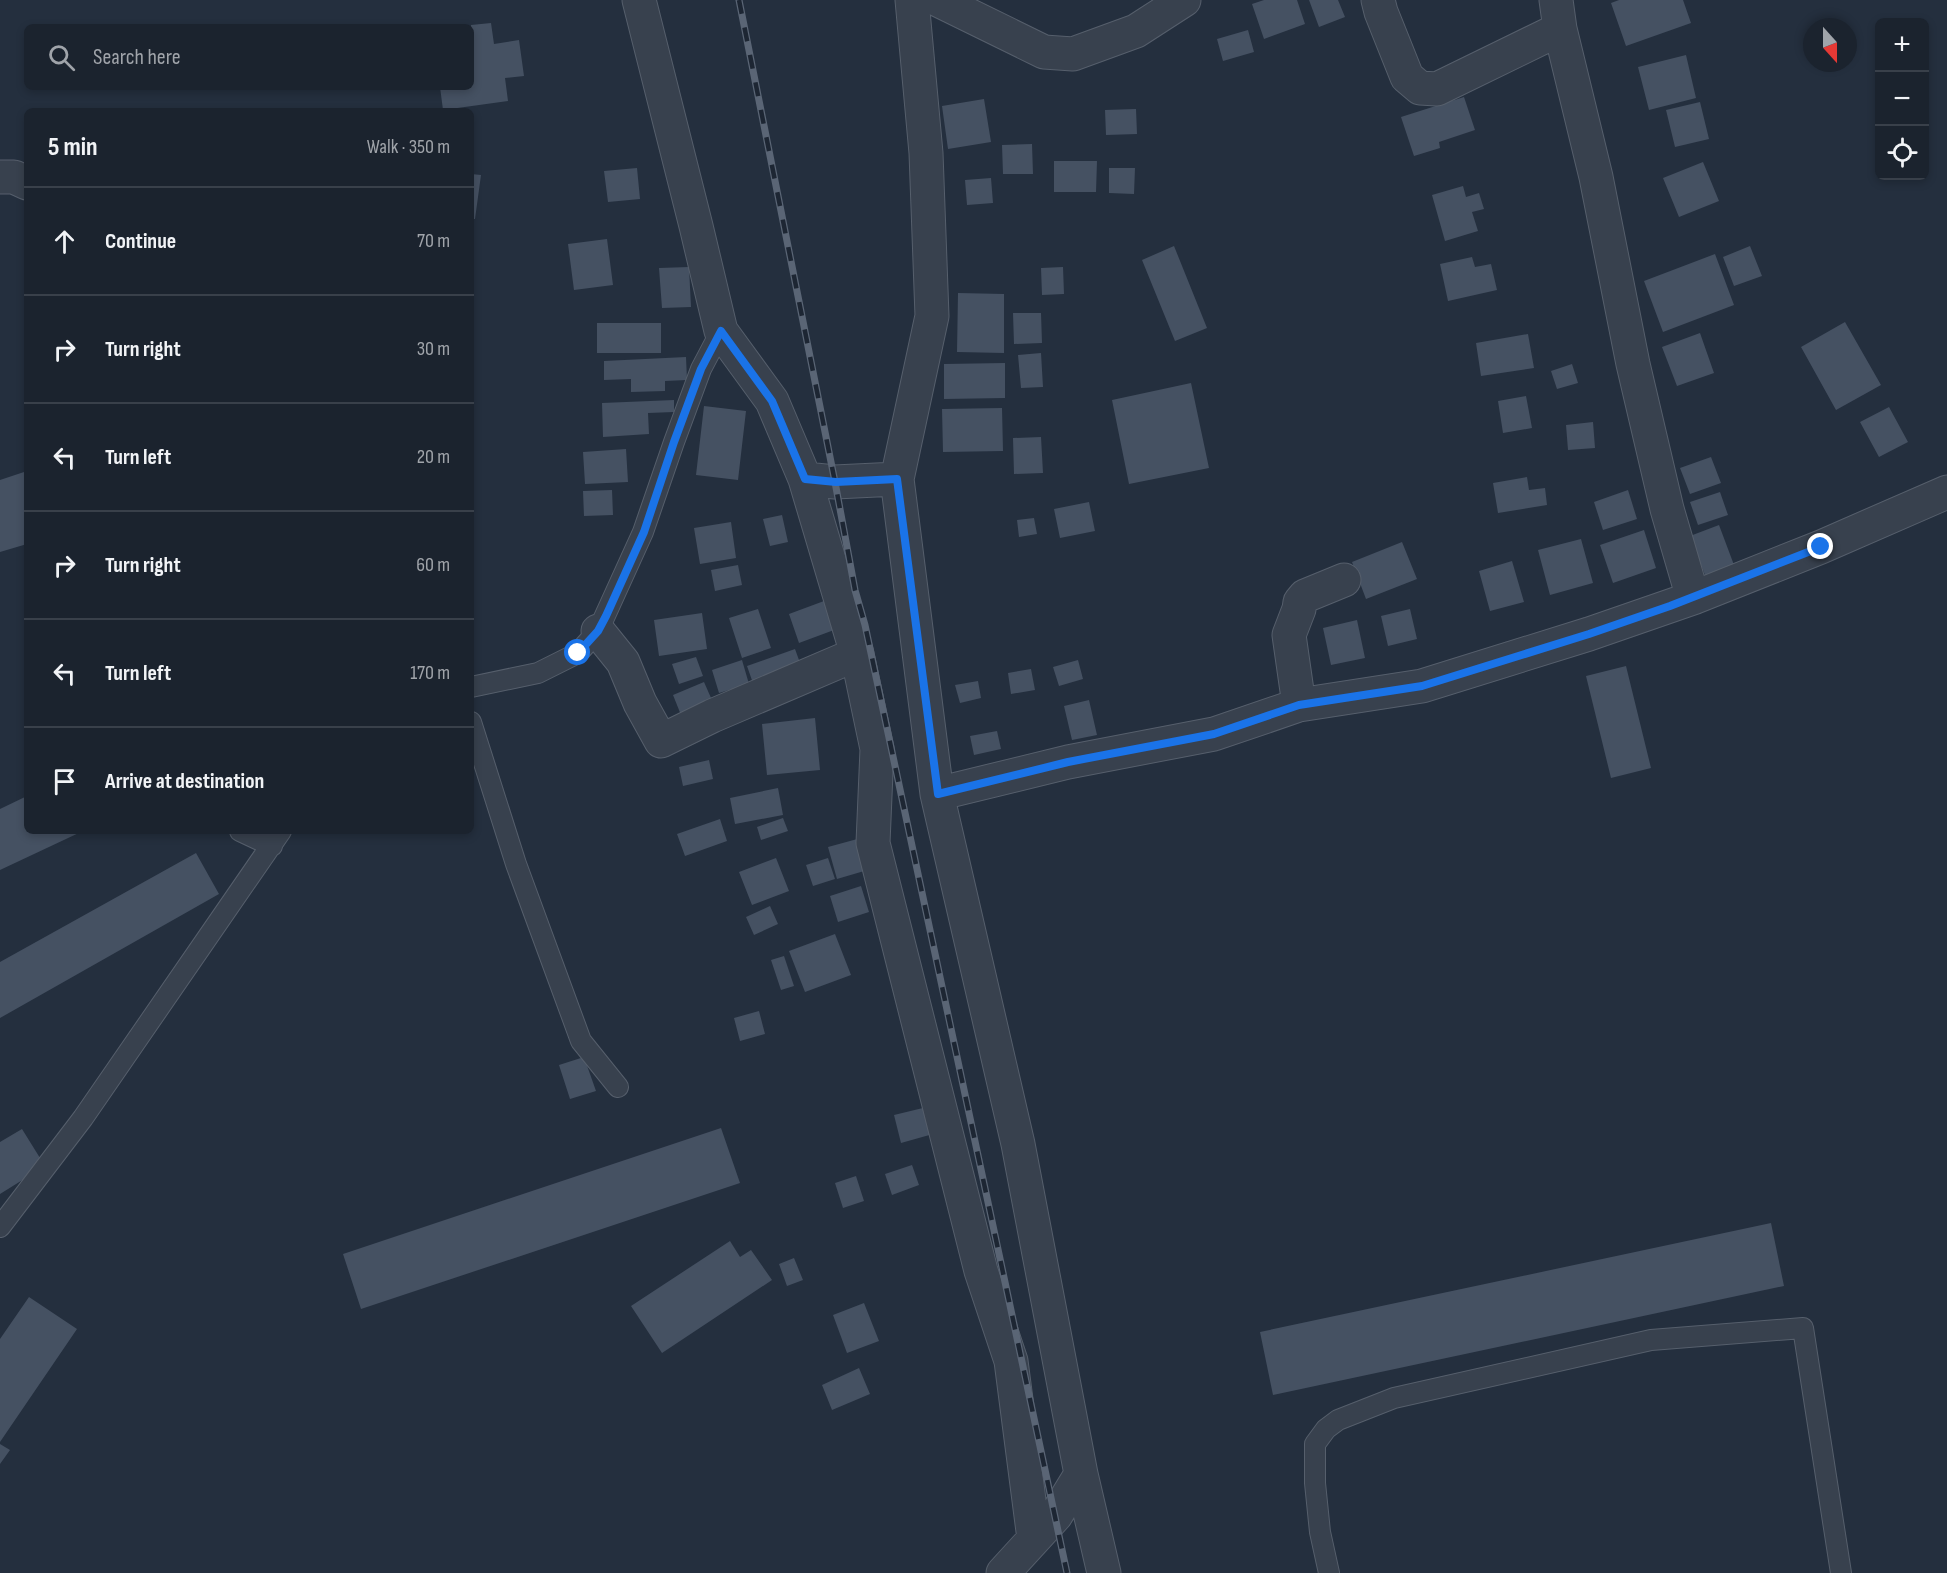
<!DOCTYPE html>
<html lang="en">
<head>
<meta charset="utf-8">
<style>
  body { margin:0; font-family:"Sofia Sans Condensed",sans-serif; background:#242b36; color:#f1f3f6 }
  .controls { position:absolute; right:18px; top:18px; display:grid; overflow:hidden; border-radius:9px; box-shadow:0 3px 9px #0003 }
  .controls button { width:54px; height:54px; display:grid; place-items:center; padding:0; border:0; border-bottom:2px solid #39404a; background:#1b232e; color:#f1f3f6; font:30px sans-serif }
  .compass { position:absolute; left:1803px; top:18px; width:54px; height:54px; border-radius:50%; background:#1b232e; box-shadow:0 3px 9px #0003; rotate:159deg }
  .stop { position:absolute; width:18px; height:18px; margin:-14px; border:4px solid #1a73e8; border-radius:50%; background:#fff }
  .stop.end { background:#1a73e8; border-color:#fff; box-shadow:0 2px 6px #0008 }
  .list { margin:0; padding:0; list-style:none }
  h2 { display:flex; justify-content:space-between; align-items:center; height:78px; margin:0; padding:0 24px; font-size:26px }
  h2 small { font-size:20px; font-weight:400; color:#a0a4aa }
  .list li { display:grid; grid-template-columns:39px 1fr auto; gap:18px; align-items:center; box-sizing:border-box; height:108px; padding:0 24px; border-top:2px solid #39404a }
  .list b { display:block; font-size:22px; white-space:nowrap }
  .list em { font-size:20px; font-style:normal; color:#a0a4aa }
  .icon { flex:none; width:33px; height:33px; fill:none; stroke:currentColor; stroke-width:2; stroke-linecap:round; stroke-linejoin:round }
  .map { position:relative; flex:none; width:1947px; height:1573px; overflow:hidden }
  .search { position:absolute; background:#1b232e; box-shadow:0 3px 9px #0003; left:24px; top:24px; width:450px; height:66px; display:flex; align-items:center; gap:15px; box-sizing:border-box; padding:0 21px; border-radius:9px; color:#a0a4aa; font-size:22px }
  .panel { position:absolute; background:#1b232e; box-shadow:0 3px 9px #0003; left:24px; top:108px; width:450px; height:726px; border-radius:9px }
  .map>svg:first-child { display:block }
  .building { fill:#455162 }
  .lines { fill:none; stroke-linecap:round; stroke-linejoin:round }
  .service-casing { stroke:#565f6c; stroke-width:22 }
  .minor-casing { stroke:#565f6c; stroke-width:35 }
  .service { stroke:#38414e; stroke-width:20 }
  .minor { stroke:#38414e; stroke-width:33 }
  .rail-casing { stroke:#5a6575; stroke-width:7 }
  .rail { stroke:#1d2633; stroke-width:4.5; stroke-dasharray:14; stroke-linecap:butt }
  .route { stroke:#1a73e8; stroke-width:8 }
</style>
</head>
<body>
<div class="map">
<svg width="1947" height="1573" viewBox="0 0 1947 1573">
  <rect width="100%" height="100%" fill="#242f3e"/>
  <!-- building -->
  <path class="building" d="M 1264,0 L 1297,0 L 1305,24 L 1264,39 L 1252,4 Z
    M 1309,0 L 1338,0 L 1345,17 L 1319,27 Z
    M 1619,0 L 1683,0 L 1691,23 L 1626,46 L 1611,3 Z
    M 491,23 L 494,44 L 519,40 L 524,76 L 505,78 L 508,101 L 443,110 L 440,87 L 471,87 L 471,25 Z
    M 1248,30 L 1254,52 L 1223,61 L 1217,39 Z
    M 1686,55 L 1696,98 L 1649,110 L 1638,67 Z
    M 1464,97 L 1475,130 L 1439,142 L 1440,148 L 1414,156 L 1401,117 Z
    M 984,99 L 991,142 L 948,149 L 942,106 Z
    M 1700,102 L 1709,139 L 1675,147 L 1666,110 Z
    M 1136,109 L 1137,134 L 1106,135 L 1105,110 Z
    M 1032,144 L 1033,174 L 1003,174 L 1002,145 Z
    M 1054,161 L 1097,161 L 1096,192 L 1054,192 Z
    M 1703,162 L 1719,201 L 1679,217 L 1663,178 Z
    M 637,168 L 640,199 L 608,202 L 604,171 Z
    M 1109,168 L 1135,168 L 1134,194 L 1109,193 Z
    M 471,174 L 481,175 L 475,219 L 471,219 Z
    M 991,178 L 993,203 L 967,205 L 965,180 Z
    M 1463,186 L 1466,197 L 1479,193 L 1484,209 L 1472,212 L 1478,231 L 1445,241 L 1432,195 Z
    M 607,239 L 613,285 L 574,290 L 568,244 Z
    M 1174,246 L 1207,328 L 1175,341 L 1142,260 Z
    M 1750,246 L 1762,276 L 1734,286 L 1723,257 Z
    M 1715,254 L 1734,305 L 1663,332 L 1644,281 Z
    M 1472,257 L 1475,267 L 1491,264 L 1497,290 L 1448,301 L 1440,264 Z
    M 689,267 L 691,307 L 662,308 L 659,268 Z
    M 1063,267 L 1064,294 L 1042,295 L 1041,268 Z
    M 958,293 L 1004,294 L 1004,353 L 957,352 Z
    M 1013,313 L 1041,313 L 1042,343 L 1014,344 Z
    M 1845,322 L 1881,385 L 1836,410 L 1801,347 Z
    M 597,323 L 661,323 L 661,353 L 597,353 Z
    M 1700,333 L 1714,373 L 1677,386 L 1662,347 Z
    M 1528,334 L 1534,368 L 1481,376 L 1476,343 Z
    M 1041,353 L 1043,387 L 1021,388 L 1018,355 Z
    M 686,357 L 687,380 L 665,381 L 665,391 L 631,392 L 631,379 L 604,380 L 604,361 Z
    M 1005,363 L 1005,398 L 944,399 L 944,364 Z
    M 1572,364 L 1578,383 L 1557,389 L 1551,371 Z
    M 1191,383 L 1209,468 L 1129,484 L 1112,400 Z
    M 1526,396 L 1532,428 L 1503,433 L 1498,401 Z
    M 674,400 L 674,412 L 648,413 L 649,434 L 603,437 L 602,403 Z
    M 704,406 L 746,411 L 738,480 L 696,475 Z
    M 1889,407 L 1908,442 L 1879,457 L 1860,422 Z
    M 1002,408 L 1003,451 L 943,452 L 942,409 Z
    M 1593,422 L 1595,448 L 1568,450 L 1566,425 Z
    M 1041,437 L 1043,473 L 1014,474 L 1013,438 Z
    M 626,449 L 628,482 L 585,484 L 583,452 Z
    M 1711,457 L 1721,483 L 1690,494 L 1680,468 Z
    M 27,471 L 27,544 L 0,552 L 0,480 Z
    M 1527,477 L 1529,490 L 1545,488 L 1547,505 L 1498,513 L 1493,483 Z
    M 612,490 L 613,515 L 584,516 L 583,491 Z
    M 1628,490 L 1637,519 L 1603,530 L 1594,502 Z
    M 1720,492 L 1728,515 L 1698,525 L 1690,502 Z
    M 1089,502 L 1095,531 L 1060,538 L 1054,509 Z
    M 782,515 L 788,542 L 770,546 L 763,519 Z
    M 1034,518 L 1037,534 L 1019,537 L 1017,520 Z
    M 731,522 L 736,558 L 700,564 L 694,528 Z
    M 1719,525 L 1734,565 L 1705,575 L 1690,536 Z
    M 1644,530 L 1656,568 L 1613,583 L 1600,545 Z
    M 1581,539 L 1593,583 L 1550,595 L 1538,550 Z
    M 1402,542 L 1417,579 L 1366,599 L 1352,562 Z
    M 1512,561 L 1524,602 L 1490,611 L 1479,571 Z
    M 738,565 L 742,585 L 715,591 L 711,570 Z
    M 824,601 L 834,630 L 799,643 L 789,614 Z
    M 758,609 L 771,648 L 742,658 L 729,618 Z
    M 1410,609 L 1417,639 L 1388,646 L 1381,616 Z
    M 702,613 L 707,649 L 659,656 L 654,620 Z
    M 1357,620 L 1365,658 L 1331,665 L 1323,628 Z
    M 795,649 L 803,671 L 755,689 L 747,666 Z
    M 696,657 L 703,676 L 679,684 L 672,664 Z
    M 742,660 L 749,684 L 719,693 L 712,670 Z
    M 1078,660 L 1083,679 L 1059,686 L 1053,667 Z
    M 1626,666 L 1651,768 L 1611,778 L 1586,676 Z
    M 1031,669 L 1035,690 L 1011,694 L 1008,673 Z
    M 978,681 L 981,698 L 960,703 L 955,685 Z
    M 704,682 L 715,707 L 683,720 L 673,695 Z
    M 1089,700 L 1097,735 L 1072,740 L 1064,706 Z
    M 815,718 L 820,770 L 767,775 L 762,724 Z
    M 997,731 L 1001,749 L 974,755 L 970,736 Z
    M 709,760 L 713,779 L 683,786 L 679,767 Z
    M 778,788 L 783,815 L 735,824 L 730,798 Z
    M 27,796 L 27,831 L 83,831 L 0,870 L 0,809 Z
    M 783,818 L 788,831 L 761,840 L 757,827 Z
    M 720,819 L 727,841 L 685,856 L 677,834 Z
    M 861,838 L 871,869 L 837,879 L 828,847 Z
    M 196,853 L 219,894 L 0,1018 L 0,962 Z
    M 776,858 L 789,891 L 752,905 L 739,872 Z
    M 828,858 L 835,879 L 813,886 L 806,865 Z
    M 861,886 L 869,912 L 838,922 L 830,896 Z
    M 770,906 L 778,924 L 754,935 L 746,917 Z
    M 835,934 L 851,975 L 805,992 L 789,951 Z
    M 784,956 L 794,986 L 781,990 L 771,960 Z
    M 759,1011 L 765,1034 L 740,1041 L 734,1018 Z
    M 584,1057 L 596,1091 L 570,1099 L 559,1065 Z
    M 927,1107 L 933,1134 L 901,1143 L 894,1115 Z
    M 721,1128 L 740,1183 L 361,1309 L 343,1254 Z
    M 22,1129 L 45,1166 L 0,1194 L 0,1142 Z
    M 912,1165 L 919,1185 L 892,1195 L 885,1174 Z
    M 856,1176 L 864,1201 L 843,1208 L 835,1183 Z
    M 1771,1223 L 1784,1286 L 1273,1395 L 1260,1332 Z
    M 730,1241 L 740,1257 L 751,1250 L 772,1280 L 662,1353 L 631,1306 Z
    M 794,1258 L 803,1280 L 787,1286 L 779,1264 Z
    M 29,1297 L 77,1329 L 0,1442 L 0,1339 Z
    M 864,1303 L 879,1341 L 847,1353 L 833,1315 Z
    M 859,1368 L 870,1394 L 832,1410 L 822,1385 Z
    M 0,1444 L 10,1450 L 0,1464 Z"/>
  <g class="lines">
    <!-- service casing -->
    <g class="service-casing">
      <path id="service" d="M 471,687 L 538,673 L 578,653 L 598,631 L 643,532 L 674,442 L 701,369 L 721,331
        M 471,722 L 516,864 L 581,1041 L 618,1087
        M 240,831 L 272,846
        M 0,1227 L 83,1118 L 281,831
        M 1329,1573 L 1320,1532 L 1315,1483 L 1315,1444 L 1326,1429 L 1338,1420 L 1394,1398 L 1651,1340 L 1803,1328 L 1841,1573"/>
    </g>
    <!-- minor casing -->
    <g class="minor-casing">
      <path id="minor" d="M 639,0 L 696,226 L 721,331 L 772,401 L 805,479 L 835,482 L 897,479 L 937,794 L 1018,1144 L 1081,1474 L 1104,1573
        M 938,0 L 1044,52 L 1073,54 L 1136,31 L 1184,0
        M 1378,0 L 1381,12 L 1407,77 L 1420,88 L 1437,89 L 1560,29
        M 1556,0 L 1560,29 L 1596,177 L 1633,364 L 1667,509 L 1693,598
        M 0,177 L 14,177 L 27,183
        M 805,479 L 857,654 L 877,749 L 873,843 L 981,1271 L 1011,1361 L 1034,1539
        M 897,479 L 932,316 L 926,153 L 912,0
        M 598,631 L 623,662 L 640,703 L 661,741 L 712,716 L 857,654
        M 1299,705 L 1289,635 L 1299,609 L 1300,602 L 1305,596 L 1344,580
        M 937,794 L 1068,762 L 1214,734 L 1299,705 L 1422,686 L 1589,634 L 1693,598 L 1821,547 L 1947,492
        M 1003,1573 L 1056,1515 L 1081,1474"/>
    </g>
    <!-- service -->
    <use href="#service" class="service"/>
    <!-- minor -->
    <use href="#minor" class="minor"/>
    <!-- rail casing -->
    <g class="rail-casing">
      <path id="rail" d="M 739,0 L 835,482 L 855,590 L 865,625 L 1067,1573"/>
    </g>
    <!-- rail -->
    <use href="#rail" class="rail"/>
  </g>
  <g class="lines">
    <!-- route -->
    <path class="route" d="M 578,653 L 598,631 L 606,616 L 644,532 L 674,442 L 701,369 L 721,331 L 772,401 L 805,479 L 836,482 L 897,479 L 938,794 L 1068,762 L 1214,734 L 1299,705 L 1422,686 L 1589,634 L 1670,606 L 1821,547"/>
  </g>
</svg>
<div class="controls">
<button>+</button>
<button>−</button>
<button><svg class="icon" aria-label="locate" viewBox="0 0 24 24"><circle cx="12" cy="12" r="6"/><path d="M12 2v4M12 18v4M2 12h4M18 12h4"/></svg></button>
</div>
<svg class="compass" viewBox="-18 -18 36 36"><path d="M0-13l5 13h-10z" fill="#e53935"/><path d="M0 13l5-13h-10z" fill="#a0a4aa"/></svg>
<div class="stop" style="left:578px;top:653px"></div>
<div class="stop end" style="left:1821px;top:547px"></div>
<div class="search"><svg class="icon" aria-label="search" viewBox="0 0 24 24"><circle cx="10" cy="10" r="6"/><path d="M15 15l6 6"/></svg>Search here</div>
<section class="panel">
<h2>5 min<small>Walk · 350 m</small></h2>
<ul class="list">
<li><svg class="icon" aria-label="ahead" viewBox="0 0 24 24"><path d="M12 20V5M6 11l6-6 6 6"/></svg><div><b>Continue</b></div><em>70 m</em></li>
<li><svg class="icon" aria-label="right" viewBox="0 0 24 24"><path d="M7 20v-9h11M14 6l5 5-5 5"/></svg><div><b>Turn right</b></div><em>30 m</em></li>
<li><svg class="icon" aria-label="left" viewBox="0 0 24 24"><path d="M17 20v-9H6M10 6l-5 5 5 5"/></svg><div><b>Turn left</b></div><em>20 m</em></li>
<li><svg class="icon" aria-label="right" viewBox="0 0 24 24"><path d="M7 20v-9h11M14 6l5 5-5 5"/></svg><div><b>Turn right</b></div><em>60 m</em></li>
<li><svg class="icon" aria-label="left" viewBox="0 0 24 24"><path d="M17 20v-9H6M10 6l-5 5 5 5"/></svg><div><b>Turn left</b></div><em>170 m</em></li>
<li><svg class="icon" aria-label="arrive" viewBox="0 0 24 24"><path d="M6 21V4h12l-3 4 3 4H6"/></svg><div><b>Arrive at destination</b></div></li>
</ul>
</section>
</div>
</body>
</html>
